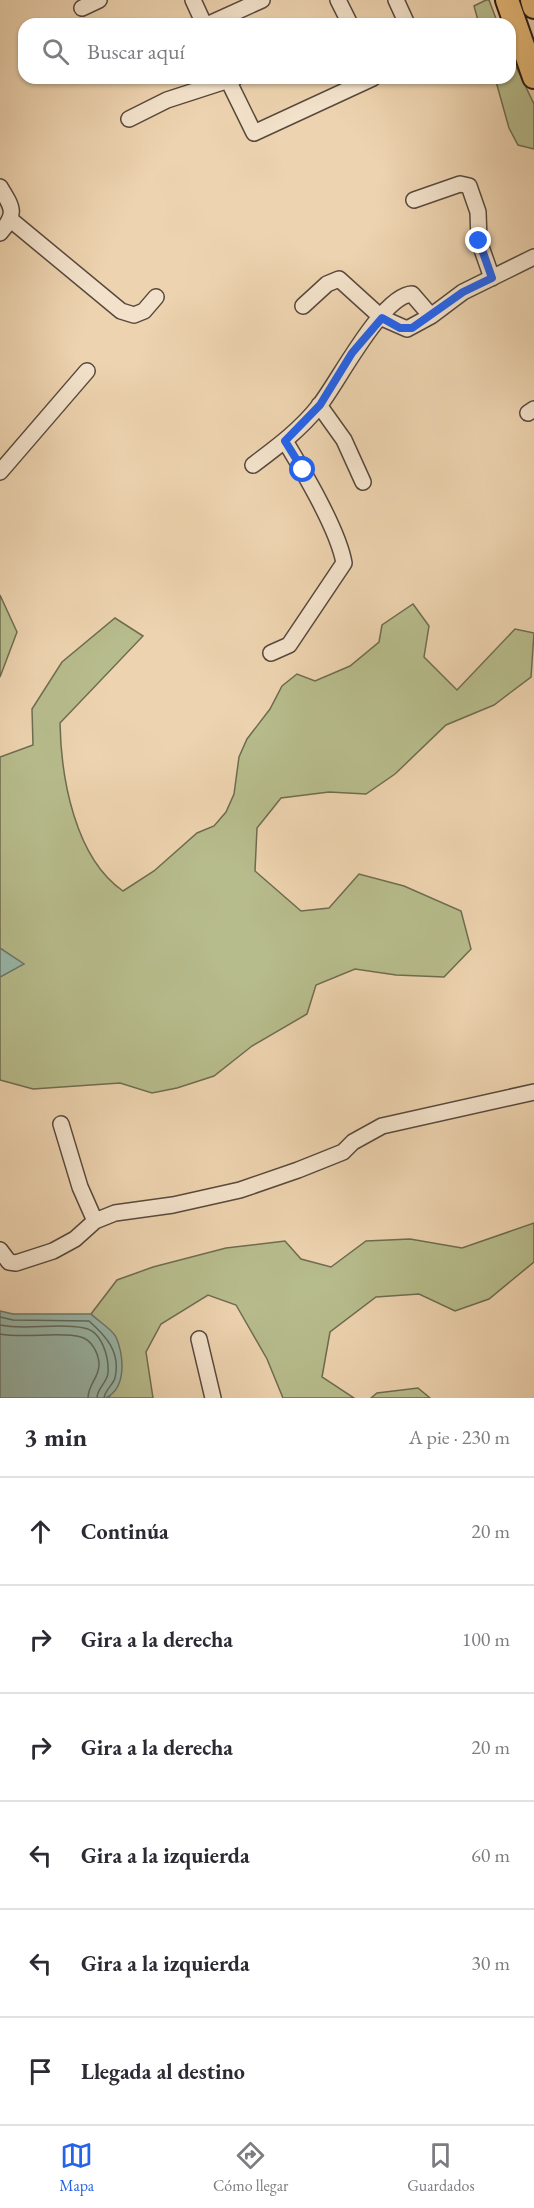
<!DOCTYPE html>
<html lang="es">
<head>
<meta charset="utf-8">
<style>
  body { margin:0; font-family:"EB Garamond",serif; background:#f7f7f7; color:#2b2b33 }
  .stop { position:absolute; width:18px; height:18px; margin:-14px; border:4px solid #2563eb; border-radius:50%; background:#fff }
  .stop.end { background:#2563eb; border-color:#fff; box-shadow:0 2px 6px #0008 }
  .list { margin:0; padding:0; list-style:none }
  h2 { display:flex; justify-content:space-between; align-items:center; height:78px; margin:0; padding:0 24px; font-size:26px }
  h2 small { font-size:20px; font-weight:400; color:#7c7c81 }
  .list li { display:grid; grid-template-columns:39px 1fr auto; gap:18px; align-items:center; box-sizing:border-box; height:108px; padding:0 24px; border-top:2px solid #e1e1e2 }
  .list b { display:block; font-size:22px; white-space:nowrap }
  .list em { font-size:20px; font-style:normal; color:#7c7c81 }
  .icon { flex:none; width:33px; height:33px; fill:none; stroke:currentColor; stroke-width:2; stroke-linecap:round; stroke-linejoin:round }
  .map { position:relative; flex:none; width:534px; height:1398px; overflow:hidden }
  .search { position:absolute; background:#fff; box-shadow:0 2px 4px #0004; left:18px; right:18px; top:18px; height:66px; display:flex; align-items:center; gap:15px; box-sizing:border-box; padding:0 21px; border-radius:18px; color:#7c7c81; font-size:22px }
  .sheet { height:726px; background:#fff }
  nav { display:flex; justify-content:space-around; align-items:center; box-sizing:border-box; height:84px; border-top:2px solid #e1e1e2; background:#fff; font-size:16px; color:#7c7c81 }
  nav a { display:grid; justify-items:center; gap:3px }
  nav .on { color:#2563eb }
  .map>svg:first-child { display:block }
  .green { fill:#b7bc8c; stroke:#6f6c50; stroke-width:1.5 }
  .water { fill:#99b8aa; stroke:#6b796e; stroke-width:1.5 }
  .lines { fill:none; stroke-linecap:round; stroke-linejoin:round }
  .shore { stroke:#606a60; stroke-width:1.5 }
  .minor-casing { stroke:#58493c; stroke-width:18 }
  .highway-casing { stroke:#271b15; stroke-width:26 }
  .minor { stroke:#f3e2cb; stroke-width:15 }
  .highway { stroke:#e6ba78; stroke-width:22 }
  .route { stroke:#2563eb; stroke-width:8 }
</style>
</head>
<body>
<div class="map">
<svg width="534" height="1398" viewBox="0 0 534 1398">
  <rect width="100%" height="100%" fill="#edd3af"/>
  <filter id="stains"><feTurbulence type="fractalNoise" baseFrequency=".00333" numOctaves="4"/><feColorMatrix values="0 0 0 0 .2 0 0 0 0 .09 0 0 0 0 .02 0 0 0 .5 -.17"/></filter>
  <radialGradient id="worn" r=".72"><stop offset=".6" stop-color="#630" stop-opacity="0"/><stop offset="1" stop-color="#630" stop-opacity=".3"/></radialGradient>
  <!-- green -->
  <path class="green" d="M 486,0 L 489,0 L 498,24 L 479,24 L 474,6 Z
    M 510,54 L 534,104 L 534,149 L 518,145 L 509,128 L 495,78 L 510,78 Z
    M 0,595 L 17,632 L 0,677 Z
    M 413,604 L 429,626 L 424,657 L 457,690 L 515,629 L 534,633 L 531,677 L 494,705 L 446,725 L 395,774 L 366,794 L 329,792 L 281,798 L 257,828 L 255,871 L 301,911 L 329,908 L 359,874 L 404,886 L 461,911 L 471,949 L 444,977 L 396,975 L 355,969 L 316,985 L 307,1014 L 252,1046 L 214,1076 L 177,1088 L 152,1093 L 120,1083 L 33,1089 L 0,1080 L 0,977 L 23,964 L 0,948 L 0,757 L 33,745 L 32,709 L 62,662 L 115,618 L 143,636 L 60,723 C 61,778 75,858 123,891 L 154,871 L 197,833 L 214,826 L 226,812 L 234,794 L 239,757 L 247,739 L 270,709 L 282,686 L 297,674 L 315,681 L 350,666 L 379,642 L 382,625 Z
    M 534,1223 L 534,1262 L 489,1299 L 455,1311 L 419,1294 L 376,1297 L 330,1332 L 322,1377 L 354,1398 L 283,1398 L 267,1359 L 236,1305 L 208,1295 L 161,1324 L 146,1352 L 153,1398 L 105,1398 L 110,1396 L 115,1336 L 91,1314 L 117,1280 L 153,1267 L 226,1248 L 285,1241 L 301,1259 L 331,1267 L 366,1241 L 410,1239 L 462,1248 Z
    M 418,1388 L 430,1398 L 371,1398 L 377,1393 Z"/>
  <!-- water -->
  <path class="water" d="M 0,948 L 24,964 L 0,977 Z
    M 0,1311 L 13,1314 L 91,1314 C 98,1321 112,1329 116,1337 C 124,1356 127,1389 105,1398 L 0,1398 Z"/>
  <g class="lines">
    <!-- shore -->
    <path class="shore" d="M 0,1317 L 13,1320 L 89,1321 C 106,1336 121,1352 115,1378 C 113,1385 105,1390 104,1398
      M 0,1325 C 27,1331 56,1322 84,1328 C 102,1331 109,1357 108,1373 C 107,1383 97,1388 97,1398
      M 0,1334 C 25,1339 60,1331 81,1337 C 92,1340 98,1353 99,1363 C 100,1377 88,1384 88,1398"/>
    <!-- minor casing -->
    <g class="minor-casing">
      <path id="minor" d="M 193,0 L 204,24
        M 338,0 L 350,24
        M 396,0 L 407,24
        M 82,8 L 99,0
        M 209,24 L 262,0
        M 227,78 L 254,133 L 373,78
        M 129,119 L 167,100 L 235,78
        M 0,187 C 13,208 17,214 0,233
        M 414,200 L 460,184 L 469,186 L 478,212 L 479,241 L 492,278
        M 11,220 L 121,311 L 134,315 L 144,311 L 156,297
        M 303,306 L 327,284 L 339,279 L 382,318 L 407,329 L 431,316 L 463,292 L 534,257
        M 319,405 L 344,440 L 363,482
        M 528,413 L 534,409
        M 253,465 C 277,447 300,430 319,406 C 337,384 382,295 412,294 L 431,316
        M 0,472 L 87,371
        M 271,653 L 289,645 L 344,563 C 338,529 303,471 285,441
        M 61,1124 L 80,1187 L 95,1221
        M 0,1250 L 9,1262 L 16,1263 L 53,1251 L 75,1239 L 95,1221 L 115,1213 L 173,1205 L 240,1190 L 298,1170 L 343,1152 L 353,1142 L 382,1126 L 534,1092
        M 199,1339 L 213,1398"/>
    </g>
    <!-- highway casing -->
    <g class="highway-casing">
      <path id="highway" d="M 507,0 L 534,77
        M 532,0 L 534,7"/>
    </g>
    <!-- minor -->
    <use href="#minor" class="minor"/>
    <!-- highway -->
    <use href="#highway" class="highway"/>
  </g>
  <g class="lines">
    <!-- route -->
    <path class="route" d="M 303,470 L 285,441 L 320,405 L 352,353 L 382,318 L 400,328 L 412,328 L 463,292 L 492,278 L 479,241"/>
  </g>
  <rect width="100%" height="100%" filter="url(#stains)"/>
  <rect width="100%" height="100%" fill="url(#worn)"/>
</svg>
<div class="stop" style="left:303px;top:470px"></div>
<div class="stop end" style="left:479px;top:241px"></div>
<div class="search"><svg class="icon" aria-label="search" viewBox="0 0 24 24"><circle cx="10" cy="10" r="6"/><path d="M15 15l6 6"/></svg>Buscar aquí</div>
</div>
<section class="sheet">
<h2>3 min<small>A pie · 230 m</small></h2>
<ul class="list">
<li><svg class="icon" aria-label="ahead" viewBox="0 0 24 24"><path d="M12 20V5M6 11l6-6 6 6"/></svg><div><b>Continúa</b></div><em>20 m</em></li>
<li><svg class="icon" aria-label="right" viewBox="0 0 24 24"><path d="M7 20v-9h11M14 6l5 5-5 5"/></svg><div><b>Gira a la derecha</b></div><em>100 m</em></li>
<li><svg class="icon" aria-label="right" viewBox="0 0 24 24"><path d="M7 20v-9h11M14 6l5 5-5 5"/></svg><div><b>Gira a la derecha</b></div><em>20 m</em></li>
<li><svg class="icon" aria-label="left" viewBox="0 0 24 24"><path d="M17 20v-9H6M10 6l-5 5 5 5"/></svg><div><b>Gira a la izquierda</b></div><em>60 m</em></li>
<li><svg class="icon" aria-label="left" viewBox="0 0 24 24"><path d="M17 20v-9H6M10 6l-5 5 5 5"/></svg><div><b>Gira a la izquierda</b></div><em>30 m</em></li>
<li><svg class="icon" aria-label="arrive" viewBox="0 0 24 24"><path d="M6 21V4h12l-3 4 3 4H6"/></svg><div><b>Llegada al destino</b></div></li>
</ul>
</section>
<nav>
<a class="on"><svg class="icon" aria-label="map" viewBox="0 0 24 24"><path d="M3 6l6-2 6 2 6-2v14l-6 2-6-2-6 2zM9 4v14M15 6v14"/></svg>Mapa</a>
<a><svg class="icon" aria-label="directions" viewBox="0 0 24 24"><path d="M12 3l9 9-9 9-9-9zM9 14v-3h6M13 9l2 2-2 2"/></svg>Cómo llegar</a>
<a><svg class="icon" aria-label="saved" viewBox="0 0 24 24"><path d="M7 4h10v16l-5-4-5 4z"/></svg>Guardados</a>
</nav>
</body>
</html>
